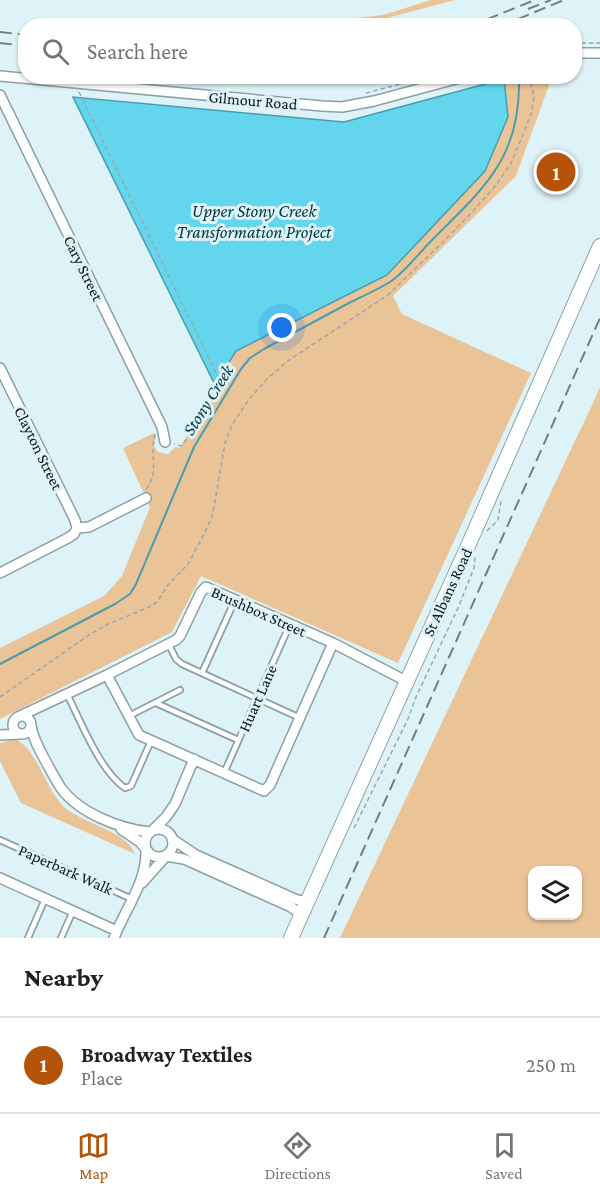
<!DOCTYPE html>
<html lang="en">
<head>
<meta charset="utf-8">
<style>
  body { margin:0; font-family:"Crimson Pro",serif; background:#f6f6f6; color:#202124 }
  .controls { position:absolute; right:18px; bottom:18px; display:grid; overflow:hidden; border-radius:12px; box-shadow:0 2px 4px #0004 }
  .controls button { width:54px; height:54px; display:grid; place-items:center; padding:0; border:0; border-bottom:2px solid #e0e0e0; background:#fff; color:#202124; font:30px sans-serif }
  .you { position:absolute; left:282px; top:328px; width:21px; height:21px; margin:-15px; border:4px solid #fff; border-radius:50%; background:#1a73e8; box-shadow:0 0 0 9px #1a73e833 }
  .badge { display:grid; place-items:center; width:39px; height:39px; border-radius:50%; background:#b45309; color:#fff; font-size:20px; font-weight:700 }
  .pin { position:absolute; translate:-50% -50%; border:3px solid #fff; box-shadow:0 2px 6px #0006 }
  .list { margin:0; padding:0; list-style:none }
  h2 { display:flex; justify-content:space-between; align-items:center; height:78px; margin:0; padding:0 24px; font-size:26px }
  h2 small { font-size:20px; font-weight:400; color:#757577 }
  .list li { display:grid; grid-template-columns:39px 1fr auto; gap:18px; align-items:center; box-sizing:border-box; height:96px; padding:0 24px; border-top:2px solid #e0e0e0 }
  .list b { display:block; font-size:22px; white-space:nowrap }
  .list p { margin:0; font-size:20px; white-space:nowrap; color:#757577 }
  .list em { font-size:20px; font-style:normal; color:#757577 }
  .icon { flex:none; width:33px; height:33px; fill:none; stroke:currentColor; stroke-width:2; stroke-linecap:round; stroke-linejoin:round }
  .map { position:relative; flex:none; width:600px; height:938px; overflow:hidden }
  .search { position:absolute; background:#fff; box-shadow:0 2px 4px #0004; left:18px; right:18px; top:18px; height:66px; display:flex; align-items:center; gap:15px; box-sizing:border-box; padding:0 21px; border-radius:24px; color:#757577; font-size:22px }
  .sheet { height:174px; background:#fff }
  nav { display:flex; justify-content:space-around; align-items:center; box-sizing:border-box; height:84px; border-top:2px solid #e0e0e0; background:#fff; font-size:16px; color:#757577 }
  nav a { display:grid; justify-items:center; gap:3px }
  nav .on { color:#b45309 }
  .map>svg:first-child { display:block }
  .green { fill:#eac497; fill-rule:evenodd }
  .water { fill:#63d6ee; stroke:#4a9cae; stroke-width:1.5 }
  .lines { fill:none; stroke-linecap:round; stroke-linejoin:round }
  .stream { stroke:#4a9cae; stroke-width:2 }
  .lane-casing { stroke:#8da1a5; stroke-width:8 }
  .street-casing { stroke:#8da1a5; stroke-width:12 }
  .secondary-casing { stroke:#8da1a5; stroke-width:16 }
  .path { stroke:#98a8ac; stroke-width:1.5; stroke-dasharray:4.5 3; stroke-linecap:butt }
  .lane { stroke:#fff; stroke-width:4.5 }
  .street { stroke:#fff; stroke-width:9 }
  .secondary { stroke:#fff; stroke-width:14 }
  .rail { stroke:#717f82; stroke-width:2; stroke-dasharray:12 6; stroke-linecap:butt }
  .labels { text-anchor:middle; stroke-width:6; stroke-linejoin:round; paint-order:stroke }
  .street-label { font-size:16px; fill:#0f1618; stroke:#def3f8 }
  .water-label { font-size:18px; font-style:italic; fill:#003842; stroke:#def3f8 }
</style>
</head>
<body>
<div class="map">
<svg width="600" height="938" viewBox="0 0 600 938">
  <rect width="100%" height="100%" fill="#def3f8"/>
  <!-- green -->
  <path class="green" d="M 431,0 L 455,0 L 387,18 L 315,25 L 295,25 L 383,15 Z
    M 517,77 L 552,77 L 516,176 L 393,296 L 402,314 L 531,373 L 398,663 L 201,576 L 172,632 L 0,719 L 0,648 L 104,596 L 122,576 L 150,507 L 123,448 L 154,433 L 156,437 L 154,446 C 157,452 162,454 168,454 L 175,447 L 180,448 L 215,385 L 73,97 L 344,122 Z
    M 600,387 L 600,938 L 340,938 L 593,403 ZM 532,870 L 578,870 L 578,916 L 532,916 Z
    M 15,739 C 37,749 46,789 63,806 C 82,824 126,830 135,854 L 21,803 L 0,761 L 0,743 Z"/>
  <!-- water -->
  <path class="water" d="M 504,79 L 508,117 L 485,171 L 387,275 L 236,351 L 215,385 L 73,97 L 344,122 Z"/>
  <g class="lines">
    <!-- stream -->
    <path class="stream" d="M 0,664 L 115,604 L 130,594 L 136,584 L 194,447 L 241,369 L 250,358 L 264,349 C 293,333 321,318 349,303 C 363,296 377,290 390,282 C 404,273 420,252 432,240 C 482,190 520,159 519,82"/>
    <!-- lane casing -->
    <g class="lane-casing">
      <path id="lane" d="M 169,645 L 176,659 L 182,664 L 300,718
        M 202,673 L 235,600
        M 67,694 C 81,722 100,771 125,788 L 131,786 L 151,741
        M 156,703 L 238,740
        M 129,716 L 180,690
        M 224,773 L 290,624
        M 0,840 L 132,899
        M 28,938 L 45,899
        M 61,938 L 73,911"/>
    </g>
    <!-- street casing -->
    <g class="street-casing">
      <path id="street" d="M 574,53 L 600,53
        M 0,76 L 322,106 L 342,107 L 374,101 L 467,76
        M 0,95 L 162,427 L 165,442
        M 0,368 L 75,520 L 77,528
        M 0,573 L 68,538 L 74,534 L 77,528 L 89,527 L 146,498
        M 107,675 L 139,735 L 264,791 L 270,785 L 333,643
        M13 725a9 9 0 1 1 18 0a9 9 0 1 1-18 0Z
        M 18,717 L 107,675 L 176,640 L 180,636 L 201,592 L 206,587 L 333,643 L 406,681
        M 31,726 C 33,738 39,749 45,760 C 50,769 55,779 61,788 C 79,813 120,829 150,832
        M 0,735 L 20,734
        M145 843a14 14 0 1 1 28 0a14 14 0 1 1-28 0Z
        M 121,829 L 140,842 L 145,848
        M 152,831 L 166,817 L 175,804 L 194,759
        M 172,839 L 196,855 L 295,899 L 308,903
        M 166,856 L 184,859 L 291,907 L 302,915
        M 0,878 L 117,931
        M 142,883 L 166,856
        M 114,938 C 125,909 147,882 146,850"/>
    </g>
    <!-- secondary casing -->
    <g class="secondary-casing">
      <path id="secondary" d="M 291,938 L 468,546 L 600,246"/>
    </g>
    <!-- path -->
    <path class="path" d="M 574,43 L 600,43
      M 79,92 L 221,383 L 182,446 L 174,444
      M 366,93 L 408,82
      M 146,489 C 160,473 149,453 155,434
      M 487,531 L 498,520 L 501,501
      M 0,697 L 89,635 L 106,625 L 149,607 L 157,602 L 167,586 L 188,564 L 204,534 L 211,519 L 214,507 L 225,443 L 229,432 L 235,420 L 250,398 L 267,379 L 289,360 L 388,295 L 446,239 L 473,211 L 497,184 L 511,163 L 531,115 L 534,97 L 529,76
      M 354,828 L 408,719 L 416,697 L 458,608 L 474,568 L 475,557"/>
    <!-- lane -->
    <use href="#lane" class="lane"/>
    <!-- street -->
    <use href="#street" class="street"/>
    <!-- secondary -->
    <use href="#secondary" class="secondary"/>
    <!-- rail -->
    <path class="rail" d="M 528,9 L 551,0
      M 470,26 L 535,0
      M 501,26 L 564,0
      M 0,32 L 26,35
      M 0,43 L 26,46
      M 324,938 L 600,318"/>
  </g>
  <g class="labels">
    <!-- street labels -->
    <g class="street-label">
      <text transform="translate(253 100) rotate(5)" y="6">Gilmour Road</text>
      <text transform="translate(84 268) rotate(64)" y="6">Cary Street</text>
      <text transform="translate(39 448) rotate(64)" y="6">Clayton Street</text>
      <text transform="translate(447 592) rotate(-65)" y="6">St Albans Road</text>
      <text transform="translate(259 611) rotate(24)" y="6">Brushbox Street</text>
      <text transform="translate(257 698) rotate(-66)" y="6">Huart Lane</text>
      <text transform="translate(66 869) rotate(24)" y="6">Paperbark Walk</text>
    </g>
    <!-- water labels -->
    <g class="water-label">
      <text x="254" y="217">Upper Stony Creek<tspan x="254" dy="21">Transformation Project</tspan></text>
      <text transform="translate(208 400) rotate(-58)" y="6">Stony Creek</text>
    </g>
  </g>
</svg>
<div class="controls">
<button><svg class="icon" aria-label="layers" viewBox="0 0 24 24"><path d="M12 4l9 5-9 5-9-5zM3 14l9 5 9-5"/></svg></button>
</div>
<div class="you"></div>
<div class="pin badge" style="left:556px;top:172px">1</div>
<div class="search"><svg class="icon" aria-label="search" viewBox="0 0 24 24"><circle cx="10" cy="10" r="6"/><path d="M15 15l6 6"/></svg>Search here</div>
</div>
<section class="sheet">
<h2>Nearby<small></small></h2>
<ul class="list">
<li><span class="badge">1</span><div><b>Broadway Textiles</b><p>Place</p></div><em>250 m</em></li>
</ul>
</section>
<nav>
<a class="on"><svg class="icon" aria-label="map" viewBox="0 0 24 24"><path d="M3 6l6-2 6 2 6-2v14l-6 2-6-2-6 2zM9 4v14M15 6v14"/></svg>Map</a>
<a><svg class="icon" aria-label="directions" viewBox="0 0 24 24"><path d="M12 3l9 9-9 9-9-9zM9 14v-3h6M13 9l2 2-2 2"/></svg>Directions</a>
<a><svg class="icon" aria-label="saved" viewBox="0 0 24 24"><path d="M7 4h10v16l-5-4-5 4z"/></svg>Saved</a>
</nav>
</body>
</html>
